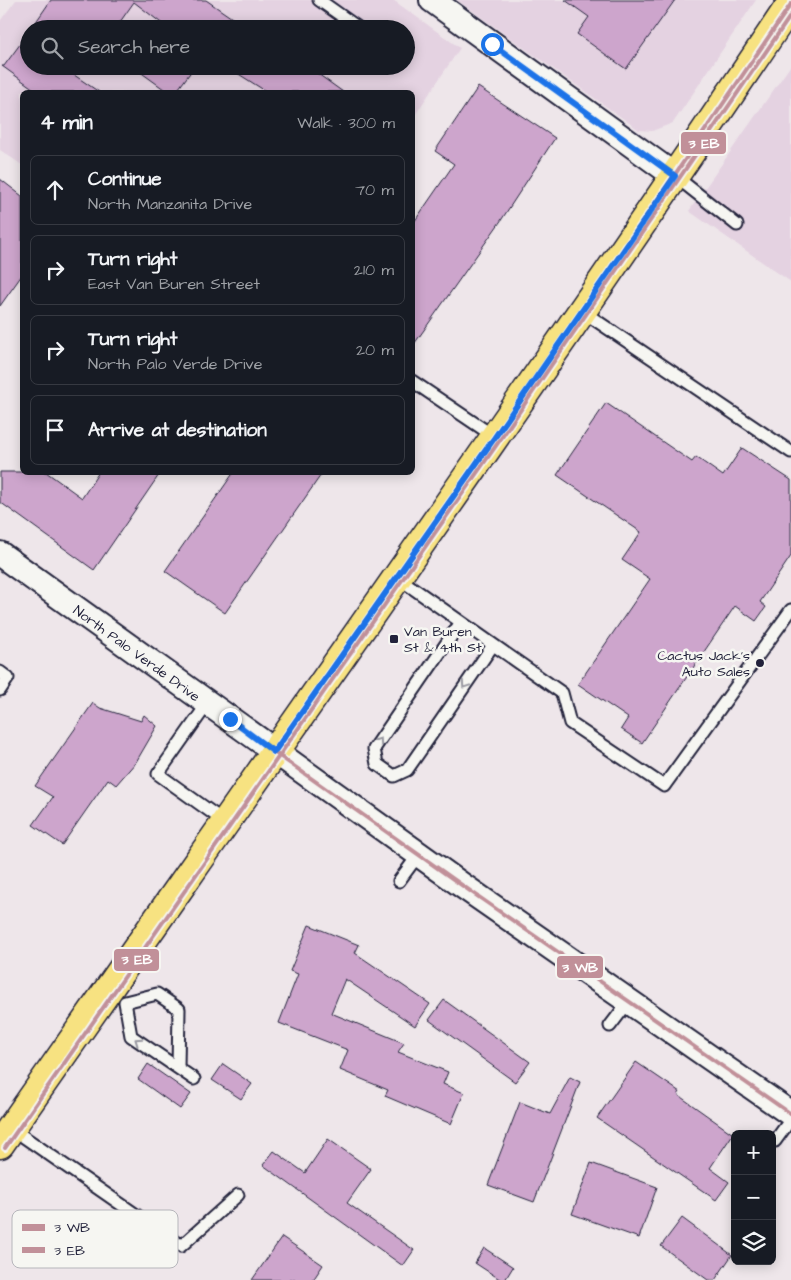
<!DOCTYPE html>
<html lang="en">
<head>
<meta charset="utf-8">
<style>
  body { margin:0; font-family:"Architects Daughter",sans-serif; background:#242831; color:#f1f3f6 }
  .controls { position:absolute; right:15px; bottom:15px; display:grid; overflow:hidden; border-radius:8px; box-shadow:0 2px 12px #0003 }
  .controls button { width:45px; height:45px; display:grid; place-items:center; padding:0; border:0; border-bottom:1px solid #363941; background:#171b24; color:#f1f3f6; font:25px sans-serif }
  .stop { position:absolute; width:15px; height:15px; margin:-11px; border:4px solid #1a73e8; border-radius:50%; background:#fff }
  .stop.end { background:#1a73e8; border-color:#fff; box-shadow:0 1px 5px #0008 }
  .list { margin:0; padding:0; list-style:none }
  h2 { display:flex; justify-content:space-between; align-items:center; height:65px; margin:0; padding:0 20px; font-size:21px }
  h2 small { font-size:16px; font-weight:400; color:#9ea1a6 }
  .list li { display:grid; grid-template-columns:32px 1fr auto; gap:15px; align-items:center; box-sizing:border-box; height:70px; margin:0 10px 10px; padding:0 10px; border:1px solid #363941; border-radius:8px }
  .list b { display:block; font-size:19px; white-space:nowrap }
  .list p { margin:0; font-size:16px; white-space:nowrap; color:#9ea1a6 }
  .list em { font-size:16px; font-style:normal; color:#9ea1a6 }
  .icon { flex:none; width:28px; height:28px; fill:none; stroke:currentColor; stroke-width:2; stroke-linecap:round; stroke-linejoin:round }
  .map { position:relative; flex:none; width:791px; height:1280px; overflow:hidden }
  .search { position:absolute; background:#171b24; box-shadow:0 2px 12px #0003; left:20px; top:20px; width:395px; height:55px; display:flex; align-items:center; gap:12px; box-sizing:border-box; padding:0 18px; border-radius:28px; color:#9ea1a6; font-size:19px }
  .panel { position:absolute; background:#171b24; box-shadow:0 2px 12px #0003; left:20px; top:90px; width:395px; height:385px; border-radius:8px }
  .map>svg:first-child { display:block }
  .built { fill:#e4d2e1; fill-rule:evenodd }
  .building { fill:#cda5cc; stroke:#22223b }
  .lines { fill:none; stroke-linecap:round; stroke-linejoin:round }
  .lane-casing { stroke:#22223b; stroke-width:15 }
  .street-casing { stroke:#22223b; stroke-width:28 }
  .primary-casing { stroke:#22223b; stroke-width:31 }
  .lane { stroke:#f6f6f2; stroke-width:11 }
  .street { stroke:#f6f6f2; stroke-width:24 }
  .primary { stroke:#f7e281; stroke-width:28 }
  .bus-1-casing { stroke:#f6f6f2; stroke-width:8 }
  .bus-2-casing { stroke:#f6f6f2; stroke-width:8 }
  .bus-1 { stroke:#c19099; stroke-width:4 }
  .bus-2 { stroke:#c19099; stroke-width:4 }
  .oneway { stroke:#9797a0 }
  .route { stroke:#1a73e8; stroke-width:6 }
  .poi-dot { fill:#22223b; stroke:#f6f6f2; stroke-width:2 }
  .labels { text-anchor:middle; stroke-width:5; stroke-linejoin:round; paint-order:stroke }
  .poi-label { font-size:14px; fill:#22223b; stroke:#f6f6f2; text-anchor:start }
  .street-label { font-size:14px; fill:#22223b; stroke:#f6f6f2 }
  .key { fill:#f6f6f2; stroke:#b6b6bb; stroke-width:1 }
  .key-label { font-size:14px; fill:#22223b }
  .line-badge { stroke:#f6f6f2; stroke-width:2 }
  .badge-label { font-size:14px; text-anchor:middle; font-weight:bold; fill:#fff }
</style>
</head>
<body>
<div class="map">
<svg width="791" height="1280" viewBox="0 0 791 1280">
  <rect width="100%" height="100%" fill="#eee6ea"/>
  <filter id="ink" filterUnits="userSpaceOnUse"><feTurbulence type="fractalNoise" baseFrequency=".02" numOctaves="2"/><feDisplacementMap in="SourceGraphic" scale="10" xChannelSelector="R" yChannelSelector="G"/><feConvolveMatrix kernelMatrix="1 2 1 2 8 2 1 2 1" color-interpolation-filters="sRGB"/></filter>
  <g filter="url(#ink)">
    <!-- built -->
    <path class="built" d="M 16,0 L 393,0 L 460,48 L 413,118 L 412,92 L 22,92 L 22,165 L 0,150 L 0,21 ZM 29,29 L 406,29 L 406,66 L 29,66 Z
      M 457,0 L 756,0 L 673,123 L 652,131 L 639,130 Z
      M 791,65 L 791,282 L 689,211 Z"/>
    <!-- building -->
    <path class="building" d="M 51,0 L 206,0 L 248,29 L 169,29 L 134,2 L 115,29 L 31,29 Z
      M 565,0 L 675,0 L 626,69 L 577,34 L 589,17 Z
      M 29,32 L 29,66 L 61,66 L 99,92 L 38,92 L 2,66 L 4,66 Z
      M 132,66 L 195,66 L 176,92 L 168,92 Z
      M 226,66 L 307,66 L 343,92 L 267,92 Z
      M 478,87 L 555,138 L 500,222 L 412,347 L 412,225 L 454,164 L 435,151 Z
      M 0,179 L 22,196 L 22,275 L 0,306 Z
      M 606,403 L 692,462 L 696,457 L 723,476 L 742,448 L 791,480 L 791,556 L 760,602 L 766,607 L 756,621 L 735,606 L 642,743 L 621,729 L 628,718 L 578,684 L 650,579 L 622,560 L 641,532 L 557,475 Z
      M 0,472 L 46,472 L 82,498 L 99,472 L 161,472 L 94,570 L 0,502 Z
      M 234,472 L 323,472 L 225,613 L 165,571 Z
      M 93,703 L 100,708 L 141,721 L 144,715 L 157,726 L 136,762 L 116,785 L 108,779 L 62,845 L 33,825 L 53,797 L 35,786 Z
      M 309,925 L 359,945 L 355,953 L 430,1004 L 415,1026 L 345,979 L 331,1013 L 404,1043 L 398,1052 L 448,1072 L 443,1084 L 464,1093 L 451,1124 L 385,1096 L 388,1090 L 340,1070 L 348,1050 L 279,1023 L 298,974 L 290,971 Z
      M 444,1000 L 530,1062 L 515,1082 L 429,1020 Z
      M 636,1062 L 680,1092 L 678,1095 L 733,1134 L 710,1168 L 729,1182 L 716,1200 L 597,1118 Z
      M 148,1064 L 191,1094 L 180,1109 L 138,1079 Z
      M 223,1064 L 252,1084 L 241,1099 L 212,1080 Z
      M 570,1077 L 580,1082 L 534,1202 L 488,1185 L 520,1102 L 550,1114 Z
      M 328,1139 L 371,1169 L 347,1203 L 414,1250 L 403,1266 L 263,1165 L 274,1151 L 305,1173 Z
      M 591,1163 L 657,1187 L 639,1238 L 572,1214 Z
      M 682,1218 L 732,1255 L 715,1280 L 708,1280 L 661,1246 Z
      M 282,1237 L 323,1265 L 313,1280 L 252,1280 Z
      M 484,1248 L 513,1267 L 505,1280 L 501,1280 L 475,1263 Z"/>
    <g class="lines">
      <!-- lane casing -->
      <g class="lane-casing">
        <path id="lane" d="M 319,0 L 360,29
          M 675,176 L 737,225
          M 582,311 L 791,452
          M 412,381 L 495,437
          M 397,577 L 562,693 L 570,723 L 664,786 L 791,610
          M 461,622 L 374,749 L 377,764 L 394,776 L 407,770 L 493,645
          M 0,672 L 8,678 L 0,690
          M 208,703 L 158,774 L 225,822
          M 399,881 L 419,854
          M 610,1026 L 629,1001
          M 178,1068 L 179,1009 L 157,994 L 125,1002 L 131,1036 L 194,1079
          M 11,1128 L 181,1246 L 238,1195
          M 775,1141 L 791,1119"/>
      </g>
      <!-- street casing -->
      <g class="street-casing">
        <path id="street" d="M 432,0 L 675,176
          M 0,554 L 463,886 L 791,1114"/>
      </g>
      <!-- primary casing -->
      <g class="primary-casing">
        <path id="primary" d="M 0,1144 C 265,765 533,388 791,4"/>
      </g>
      <!-- lane -->
      <use href="#lane" class="lane"/>
      <!-- street -->
      <use href="#street" class="street"/>
      <!-- primary -->
      <use href="#primary" class="primary"/>
      <!-- bus-1 casing -->
      <g class="bus-1-casing">
        <path id="bus-1" d="M 791,4 L 535,380 L 274,752 L 463,886 L 791,1114"/>
      </g>
      <!-- bus-2 casing -->
      <g class="bus-2-casing">
        <path id="bus-2" d="M 5,1148 L 502,437 L 791,15"/>
      </g>
      <!-- bus-1 -->
      <use href="#bus-1" class="bus-1"/>
      <!-- bus-2 -->
      <use href="#bus-2" class="bus-2"/>
    </g>
    <!-- one-way arrows -->
    <defs><path id="oneway-chevron" d="M-2-3.5L2.5 0L-2 3.5" fill="none" stroke-width="1.6" stroke-linecap="round" stroke-linejoin="round" transform="scale(1.25)"/></defs>
    <g class="oneway">
      <use href="#oneway-chevron" transform="translate(465 685) rotate(124)"/>
      <use href="#oneway-chevron" transform="translate(379 741) rotate(-55)"/>
      <use href="#oneway-chevron" transform="translate(138 1041) rotate(-145)"/>
    </g>
  </g>
  <g class="lines" filter="url(#ink)">
    <!-- route -->
    <path class="route" d="M 230,719 L 274,752 L 495,437 L 675,176 L 492,44"/>
  </g>
  <!-- markers -->
  <g class="poi-dot">
    <rect x="389" y="634" width="10" height="10" rx="2.5"/>
    <circle cx="760" cy="663" r="5"/>
  </g>
  <g class="labels">
    <!-- poi labels -->
    <g class="poi-label">
      <text x="404" y="636">Van Buren<tspan x="404" dy="16">St &amp; 4th St</tspan></text>
      <text x="750" y="660" text-anchor="end">Cactus Jack's<tspan x="750" dy="16">Auto Sales</tspan></text>
    </g>
    <!-- street labels -->
    <g class="street-label">
      <text transform="translate(137 653) rotate(36)" y="5">North Palo Verde Drive</text>
    </g>
  </g>
  <!-- legend -->
  <rect x="12" y="1210" width="166" height="58" rx="8" class="key"/>
  <rect x="22" y="1224" width="23" height="7" fill="#c19099"/>
  <rect x="22" y="1247" width="23" height="6" fill="#c19099"/>
  <g class="key-label">
    <text x="54" y="1232">3 WB</text>
    <text x="54" y="1255">3 EB</text>
  </g>
  <g class="line-badge">
    <rect x="680" y="131" width="47" height="24" rx="5" fill="#c19099"/>
    <rect x="113" y="948" width="47" height="24" rx="5" fill="#c19099"/>
    <rect x="556" y="955" width="48" height="24" rx="5" fill="#c19099"/>
  </g>
  <g class="badge-label">
    <text x="704" y="148">3 EB</text>
    <text x="137" y="964">3 EB</text>
    <text x="580" y="972">3 WB</text>
  </g>
</svg>
<div class="controls">
<button>+</button>
<button>−</button>
<button><svg class="icon" aria-label="layers" viewBox="0 0 24 24"><path d="M12 4l9 5-9 5-9-5zM3 14l9 5 9-5"/></svg></button>
</div>
<div class="stop" style="left:492px;top:44px"></div>
<div class="stop end" style="left:230px;top:719px"></div>
<div class="search"><svg class="icon" aria-label="search" viewBox="0 0 24 24"><circle cx="10" cy="10" r="6"/><path d="M15 15l6 6"/></svg>Search here</div>
<section class="panel">
<h2>4 min<small>Walk · 300 m</small></h2>
<ul class="list">
<li><svg class="icon" aria-label="ahead" viewBox="0 0 24 24"><path d="M12 20V5M6 11l6-6 6 6"/></svg><div><b>Continue</b><p>North Manzanita Drive</p></div><em>70 m</em></li>
<li><svg class="icon" aria-label="right" viewBox="0 0 24 24"><path d="M7 20v-9h11M14 6l5 5-5 5"/></svg><div><b>Turn right</b><p>East Van Buren Street</p></div><em>210 m</em></li>
<li><svg class="icon" aria-label="right" viewBox="0 0 24 24"><path d="M7 20v-9h11M14 6l5 5-5 5"/></svg><div><b>Turn right</b><p>North Palo Verde Drive</p></div><em>20 m</em></li>
<li><svg class="icon" aria-label="arrive" viewBox="0 0 24 24"><path d="M6 21V4h12l-3 4 3 4H6"/></svg><div><b>Arrive at destination</b></div></li>
</ul>
</section>
</div>
</body>
</html>
